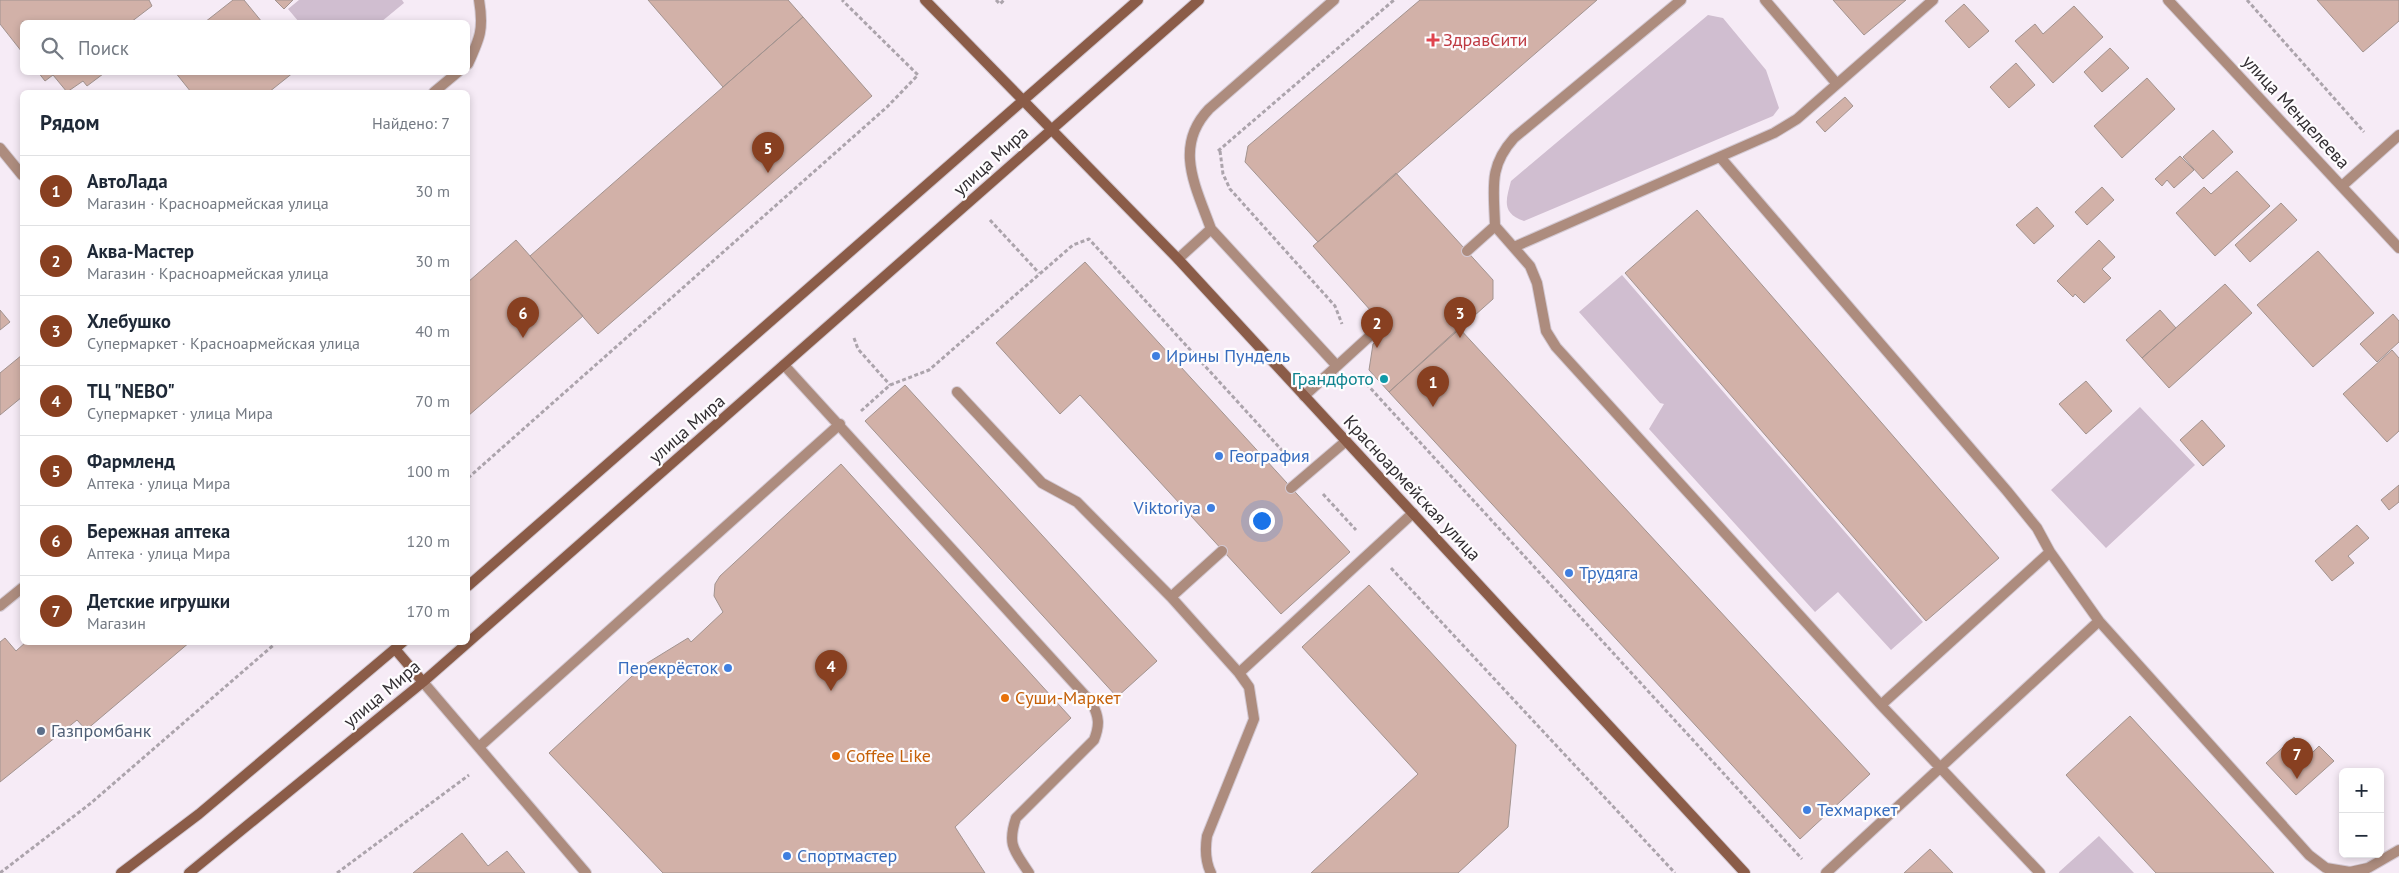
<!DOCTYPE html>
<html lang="ru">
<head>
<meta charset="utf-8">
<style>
  body { margin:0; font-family:"PT Sans",sans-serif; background:#f2f2f3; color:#1f2937 }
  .controls { position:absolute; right:15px; bottom:15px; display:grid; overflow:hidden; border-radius:8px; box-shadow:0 2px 8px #0003 }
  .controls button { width:45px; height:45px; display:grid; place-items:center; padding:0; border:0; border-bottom:1px solid #e0e1e3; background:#fff; color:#1f2937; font:25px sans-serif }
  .you { position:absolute; left:1261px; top:520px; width:18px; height:18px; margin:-12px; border:4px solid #fff; border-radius:50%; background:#1a73e8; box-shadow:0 0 0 8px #1a73e833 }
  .badge { display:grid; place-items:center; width:32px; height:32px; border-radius:50%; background:#884021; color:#fff; font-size:16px; font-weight:700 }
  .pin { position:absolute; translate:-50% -41px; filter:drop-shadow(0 1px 2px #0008) }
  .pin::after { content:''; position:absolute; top:26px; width:18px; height:15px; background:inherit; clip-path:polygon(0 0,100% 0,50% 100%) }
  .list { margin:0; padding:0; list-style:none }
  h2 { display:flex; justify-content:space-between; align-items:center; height:65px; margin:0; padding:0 20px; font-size:21px }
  h2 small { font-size:16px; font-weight:400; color:#747a83 }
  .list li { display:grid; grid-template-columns:32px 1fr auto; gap:15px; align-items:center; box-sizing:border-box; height:70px; padding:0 20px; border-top:1px solid #e0e1e3 }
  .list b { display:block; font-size:19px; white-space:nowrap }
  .list p { margin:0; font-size:16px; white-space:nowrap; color:#747a83 }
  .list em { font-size:16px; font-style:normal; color:#747a83 }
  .icon { flex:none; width:28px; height:28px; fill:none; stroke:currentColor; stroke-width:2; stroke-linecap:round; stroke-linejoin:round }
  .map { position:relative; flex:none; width:2399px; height:873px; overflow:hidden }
  .search { position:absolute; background:#fff; box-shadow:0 2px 8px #0003; left:20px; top:20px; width:450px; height:55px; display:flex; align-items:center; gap:12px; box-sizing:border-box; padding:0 18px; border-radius:8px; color:#747a83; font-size:19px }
  .panel { position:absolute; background:#fff; box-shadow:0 2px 8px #0003; left:20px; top:90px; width:450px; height:555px; border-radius:8px }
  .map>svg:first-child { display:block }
  .green { fill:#d0bed0 }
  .building { fill:#d2b1a8; stroke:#a2938f }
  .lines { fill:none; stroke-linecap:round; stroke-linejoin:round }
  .lane-casing { stroke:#d3c9d3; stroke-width:12 }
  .street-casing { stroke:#d3c9d3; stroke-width:12 }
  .secondary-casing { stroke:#d3c9d3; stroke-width:12 }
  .path { stroke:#aca4ac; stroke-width:3; stroke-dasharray:4 2.5; stroke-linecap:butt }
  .lane { stroke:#ad8c7e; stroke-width:10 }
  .street { stroke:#ad8c7e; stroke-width:10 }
  .secondary { stroke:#8b5c48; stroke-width:10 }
  .health-dot { fill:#e0444e; stroke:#fefcfe; stroke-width:2 }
  .shop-dot { fill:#3f7fe0; stroke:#fefcfe; stroke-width:2 }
  .culture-dot { fill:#0f9aa8; stroke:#fefcfe; stroke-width:2 }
  .food-dot { fill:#e8710a; stroke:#fefcfe; stroke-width:2 }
  .service-dot { fill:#5c6f8a; stroke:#fefcfe; stroke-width:2 }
  .labels { text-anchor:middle; stroke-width:4.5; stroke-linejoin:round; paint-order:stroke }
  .health-label { font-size:18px; fill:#be3a42; stroke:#fefcfe; text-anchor:start }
  .street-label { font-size:18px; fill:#312d31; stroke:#fefcfe }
  .shop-label { font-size:18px; fill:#366cbe; stroke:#fefcfe; text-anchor:start }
  .culture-label { font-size:18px; fill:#0d838f; stroke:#fefcfe; text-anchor:end }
  .food-label { font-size:18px; fill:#c56008; stroke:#fefcfe; text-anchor:start }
  .service-label { font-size:18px; fill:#4e5e75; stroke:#fefcfe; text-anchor:start }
</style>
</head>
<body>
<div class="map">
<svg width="2399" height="873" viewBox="0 0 2399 873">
  <rect width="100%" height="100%" fill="#f6ebf6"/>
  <!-- green -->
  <path class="green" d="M 299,0 L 402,0 L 404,3 L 381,22 L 299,22 L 288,9 Z
    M 1708,15 L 1723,18 L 1766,70 L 1779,108 L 1773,116 L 1524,221 C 1501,213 1506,200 1511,181 Z
    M 1622,275 L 1923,622 L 1891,650 L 1838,592 L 1815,612 L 1649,429 L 1664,404 L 1660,403 L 1579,312 Z
    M 2140,407 L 2195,465 L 2106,548 L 2051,490 Z
    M 2099,836 L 2134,873 L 2059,873 L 2059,872 Z"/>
  <!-- building -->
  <path class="building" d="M 0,0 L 149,0 L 152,6 L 131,22 L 22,22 L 22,52 L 0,24 Z
    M 233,0 L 244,0 L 262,22 L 205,22 Z
    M 275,0 L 293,0 L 284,9 Z
    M 648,0 L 788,0 L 803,17 L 723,87 Z
    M 1420,0 L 1597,0 L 1318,242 L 1245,162 L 1248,146 Z
    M 1833,0 L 1906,0 L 1864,35 Z
    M 2317,0 L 2399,0 L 2399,21 L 2363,52 Z
    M 1964,4 L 1989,31 L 1969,48 L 1945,21 Z
    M 2074,6 L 2103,37 L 2053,83 L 2015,41 L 2035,24 L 2043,34 Z
    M 803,17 L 872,96 L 598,334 L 530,256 Z
    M 2110,48 L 2129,68 L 2102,92 L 2084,72 Z
    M 2016,63 L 2035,85 L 2009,108 L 1990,87 Z
    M 38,72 L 102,72 L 103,74 L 87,86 L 83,81 L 67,92 L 53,75 L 45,81 Z
    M 175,72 L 294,72 L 269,92 L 191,92 Z
    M 2147,78 L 2175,109 L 2122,158 L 2094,126 Z
    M 1845,97 L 1853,106 L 1825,132 L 1816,122 Z
    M 2213,130 L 2233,152 L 2203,179 L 2183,157 Z
    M 2180,156 L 2194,170 L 2174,188 L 2167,180 L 2162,186 L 2155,179 Z
    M 2237,171 L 2270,206 L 2215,256 L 2176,213 L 2204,187 L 2211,194 Z
    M 1396,173 L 1493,280 L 1493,299 L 1389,392 L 1369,370 L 1373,344 L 1388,330 L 1313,246 Z
    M 2102,187 L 2114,200 L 2087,225 L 2075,212 Z
    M 2281,203 L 2297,220 L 2250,262 L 2235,245 Z
    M 2037,207 L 2054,226 L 2034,244 L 2016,225 Z
    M 1697,210 L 1999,558 L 1926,621 L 1625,273 Z
    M 516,240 L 583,316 L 468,416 L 468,282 Z
    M 2099,240 L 2115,257 L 2102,269 L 2111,278 L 2084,303 L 2075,294 L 2073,297 L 2057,281 Z
    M 2318,251 L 2374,313 L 2313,367 L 2257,305 Z
    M 1085,262 L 1350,552 L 1281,614 L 1080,395 L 1060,414 L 996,343 Z
    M 2225,284 L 2252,313 L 2169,388 L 2142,358 Z
    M 0,310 L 10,322 L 0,330 Z
    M 2160,310 L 2176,328 L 2142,358 L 2126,340 Z
    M 2393,314 L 2399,321 L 2399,342 L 2377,362 L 2360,344 Z
    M 1459,328 L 1870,774 L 1800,839 L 1389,392 Z
    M 2392,350 L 2399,358 L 2399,431 L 2387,442 L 2343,394 Z
    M 22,355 L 22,397 L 0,415 L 0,373 Z
    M 2086,381 L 2112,411 L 2086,434 L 2059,404 Z
    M 905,385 L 1157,661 L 1117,697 L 865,421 Z
    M 2202,420 L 2225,446 L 2203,466 L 2180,440 Z
    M 841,464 L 1071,718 L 955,827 L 985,873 L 663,873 L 549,753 L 644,665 L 688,638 L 691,642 L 723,612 L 714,596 L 715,584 L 720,576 Z
    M 2399,485 L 2399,502 L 2389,510 L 2381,500 Z
    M 2357,525 L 2369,538 L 2348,556 L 2354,563 L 2332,581 L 2315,561 Z
    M 1369,585 L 1516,745 L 1508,827 L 1458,873 L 1311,873 L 1418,774 L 1302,647 Z
    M 5,638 L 16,651 L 26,642 L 190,642 L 86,730 L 77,720 L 0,782 L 0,642 Z
    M 2130,716 L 2274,873 L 2156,873 L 2066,775 Z
    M 2294,737 L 2310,755 L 2319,746 L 2334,761 L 2296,795 L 2266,763 Z
    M 462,833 L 488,866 L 507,851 L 525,873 L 413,873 Z
    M 1930,849 L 1953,873 L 1904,873 Z"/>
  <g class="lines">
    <!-- lane casing -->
    <g class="lane-casing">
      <path id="lane" d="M 1765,0 L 1837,84
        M 468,64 C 480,38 484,29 479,0
        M 434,92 L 458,72
        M 1720,157 L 2007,491 L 2037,528 L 2050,552 L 2099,621 L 2309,855 L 2326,868 L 2350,872 L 2368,868 L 2399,850
        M 2342,186 L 2399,135
        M 1495,226 C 1494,188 1488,167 1514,138 L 1681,0
        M 1211,229 L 1337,366 L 1304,396
        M 1514,247 L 1774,133 L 1797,119 L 1933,0
        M 1467,251 L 1495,226 L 1530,266 L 1537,283 L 1546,331 L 1556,347 L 1881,705 L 2040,873
        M 1178,259 L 1211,229 C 1196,187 1173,147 1209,109 L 1334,0
        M 784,365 L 1092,703 C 1099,717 1100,725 1094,740 L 1016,818 C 1007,845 1014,850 1029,873
        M 1337,366 L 1383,324
        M 957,392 L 1042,483 L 1077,502 L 1171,597 L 1239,673 L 1249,687 L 1254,719 L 1207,836 C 1205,849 1205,861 1211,873
        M 1291,488 L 1346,441
        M 1171,597 L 1222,551
        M 0,606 L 22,588
        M 1239,673 L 1413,513
        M 423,682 L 586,873
        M 1881,705 L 2050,552
        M 479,747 L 840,424
        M 1826,873 L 2099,621"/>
    </g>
    <!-- street casing -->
    <g class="street-casing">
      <path id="street" d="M 2168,0 L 2399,248
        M 0,148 L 22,175"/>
    </g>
    <!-- secondary casing -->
    <g class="secondary-casing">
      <path id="secondary" d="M 925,0 L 1178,259 L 1745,873
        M 468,586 L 1138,0
        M 395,649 L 423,682
        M 121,873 L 199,814 L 403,642
        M 189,873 L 423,682 L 1199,0"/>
    </g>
    <!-- path -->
    <path class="path" d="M 996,0 L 1000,4 L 1004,0
      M 2247,0 L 2364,132
      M 1218,151 L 1394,0
      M 1220,151 L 1223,174 L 1230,189 L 1335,306 L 1342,324
      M 990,220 L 1039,273
      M 854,338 L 858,349 L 890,385
      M 1362,379 L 1802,859
      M 861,411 L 890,385 L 929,370 L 1073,245 L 1089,239 L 1288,457
      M 468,478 L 887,107 L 918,75 L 842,0
      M 1323,494 L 1356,530
      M 1391,568 L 1675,873
      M 0,873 L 91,803 L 277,642
      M 337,873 L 469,775"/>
    <!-- lane -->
    <use href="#lane" class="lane"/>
    <!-- street -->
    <use href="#street" class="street"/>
    <!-- secondary -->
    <use href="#secondary" class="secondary"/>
  </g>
  <!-- markers -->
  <path class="health-dot" d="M1430.5 32.5h5v5h5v5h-5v5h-5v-5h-5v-5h5z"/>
  <g class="shop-dot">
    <circle cx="1156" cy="356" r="5"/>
    <circle cx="1219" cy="456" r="5"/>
    <circle cx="1211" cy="508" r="5"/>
    <circle cx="1569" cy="573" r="5"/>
    <circle cx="728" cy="668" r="5"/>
    <circle cx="1807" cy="810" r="5"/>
    <circle cx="787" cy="856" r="5"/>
  </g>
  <circle class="culture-dot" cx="1384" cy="379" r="5"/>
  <g class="food-dot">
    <circle cx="1005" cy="698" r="5"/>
    <circle cx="836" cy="756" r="5"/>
  </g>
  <circle class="service-dot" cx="41" cy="731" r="5"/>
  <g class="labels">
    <!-- health labels -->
    <g class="health-label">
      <text x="1443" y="46">ЗдравСити</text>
    </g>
    <!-- street labels -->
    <g class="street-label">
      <text transform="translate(2296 112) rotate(47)" y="6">улица Менделеева</text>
      <text transform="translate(991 161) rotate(-42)" y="6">улица Мира</text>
      <text transform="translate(687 429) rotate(-41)" y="6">улица Мира</text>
      <text transform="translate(1412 488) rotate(47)" y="6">Красноармейская улица</text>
      <text transform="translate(382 694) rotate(-40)" y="6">улица Мира</text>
    </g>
    <!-- shop labels -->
    <g class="shop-label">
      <text x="1166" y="362">Ирины Пундель</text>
      <text x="1229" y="462">География</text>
      <text x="1201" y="514" text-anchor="end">Viktoriya</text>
      <text x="1579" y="579">Трудяга</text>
      <text x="718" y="674" text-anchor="end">Перекрёсток</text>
      <text x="1817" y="816">Техмаркет</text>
      <text x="797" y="862">Спортмастер</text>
    </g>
    <!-- culture labels -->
    <g class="culture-label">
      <text x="1374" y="385">Грандфото</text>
    </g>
    <!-- food labels -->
    <g class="food-label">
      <text x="1015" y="704">Суши-Маркет</text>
      <text x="846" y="762">Coffee Like</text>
    </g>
    <!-- service labels -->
    <g class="service-label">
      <text x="51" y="737">Газпромбанк</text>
    </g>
  </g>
</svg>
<div class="controls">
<button>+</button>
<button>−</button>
</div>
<div class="you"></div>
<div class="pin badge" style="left:1433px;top:407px">1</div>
<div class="pin badge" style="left:1377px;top:348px">2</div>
<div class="pin badge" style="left:1460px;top:338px">3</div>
<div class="pin badge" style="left:831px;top:691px">4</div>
<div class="pin badge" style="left:768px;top:173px">5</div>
<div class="pin badge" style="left:523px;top:338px">6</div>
<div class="pin badge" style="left:2297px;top:779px">7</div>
<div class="search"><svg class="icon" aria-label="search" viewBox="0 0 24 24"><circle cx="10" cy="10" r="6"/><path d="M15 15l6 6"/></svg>Поиск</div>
<section class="panel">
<h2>Рядом<small>Найдено: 7</small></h2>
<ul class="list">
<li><span class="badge">1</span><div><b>АвтоЛада</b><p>Магазин · Красноармейская улица</p></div><em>30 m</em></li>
<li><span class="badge">2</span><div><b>Аква-Мастер</b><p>Магазин · Красноармейская улица</p></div><em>30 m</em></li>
<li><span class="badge">3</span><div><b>Хлебушко</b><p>Супермаркет · Красноармейская улица</p></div><em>40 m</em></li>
<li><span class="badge">4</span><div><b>ТЦ &quot;NEBO&quot;</b><p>Супермаркет · улица Мира</p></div><em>70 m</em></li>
<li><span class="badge">5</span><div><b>Фармленд</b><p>Аптека · улица Мира</p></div><em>100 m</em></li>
<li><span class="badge">6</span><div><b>Бережная аптека</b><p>Аптека · улица Мира</p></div><em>120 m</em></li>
<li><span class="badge">7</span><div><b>Детские игрушки</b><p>Магазин</p></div><em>170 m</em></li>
</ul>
</section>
</div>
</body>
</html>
